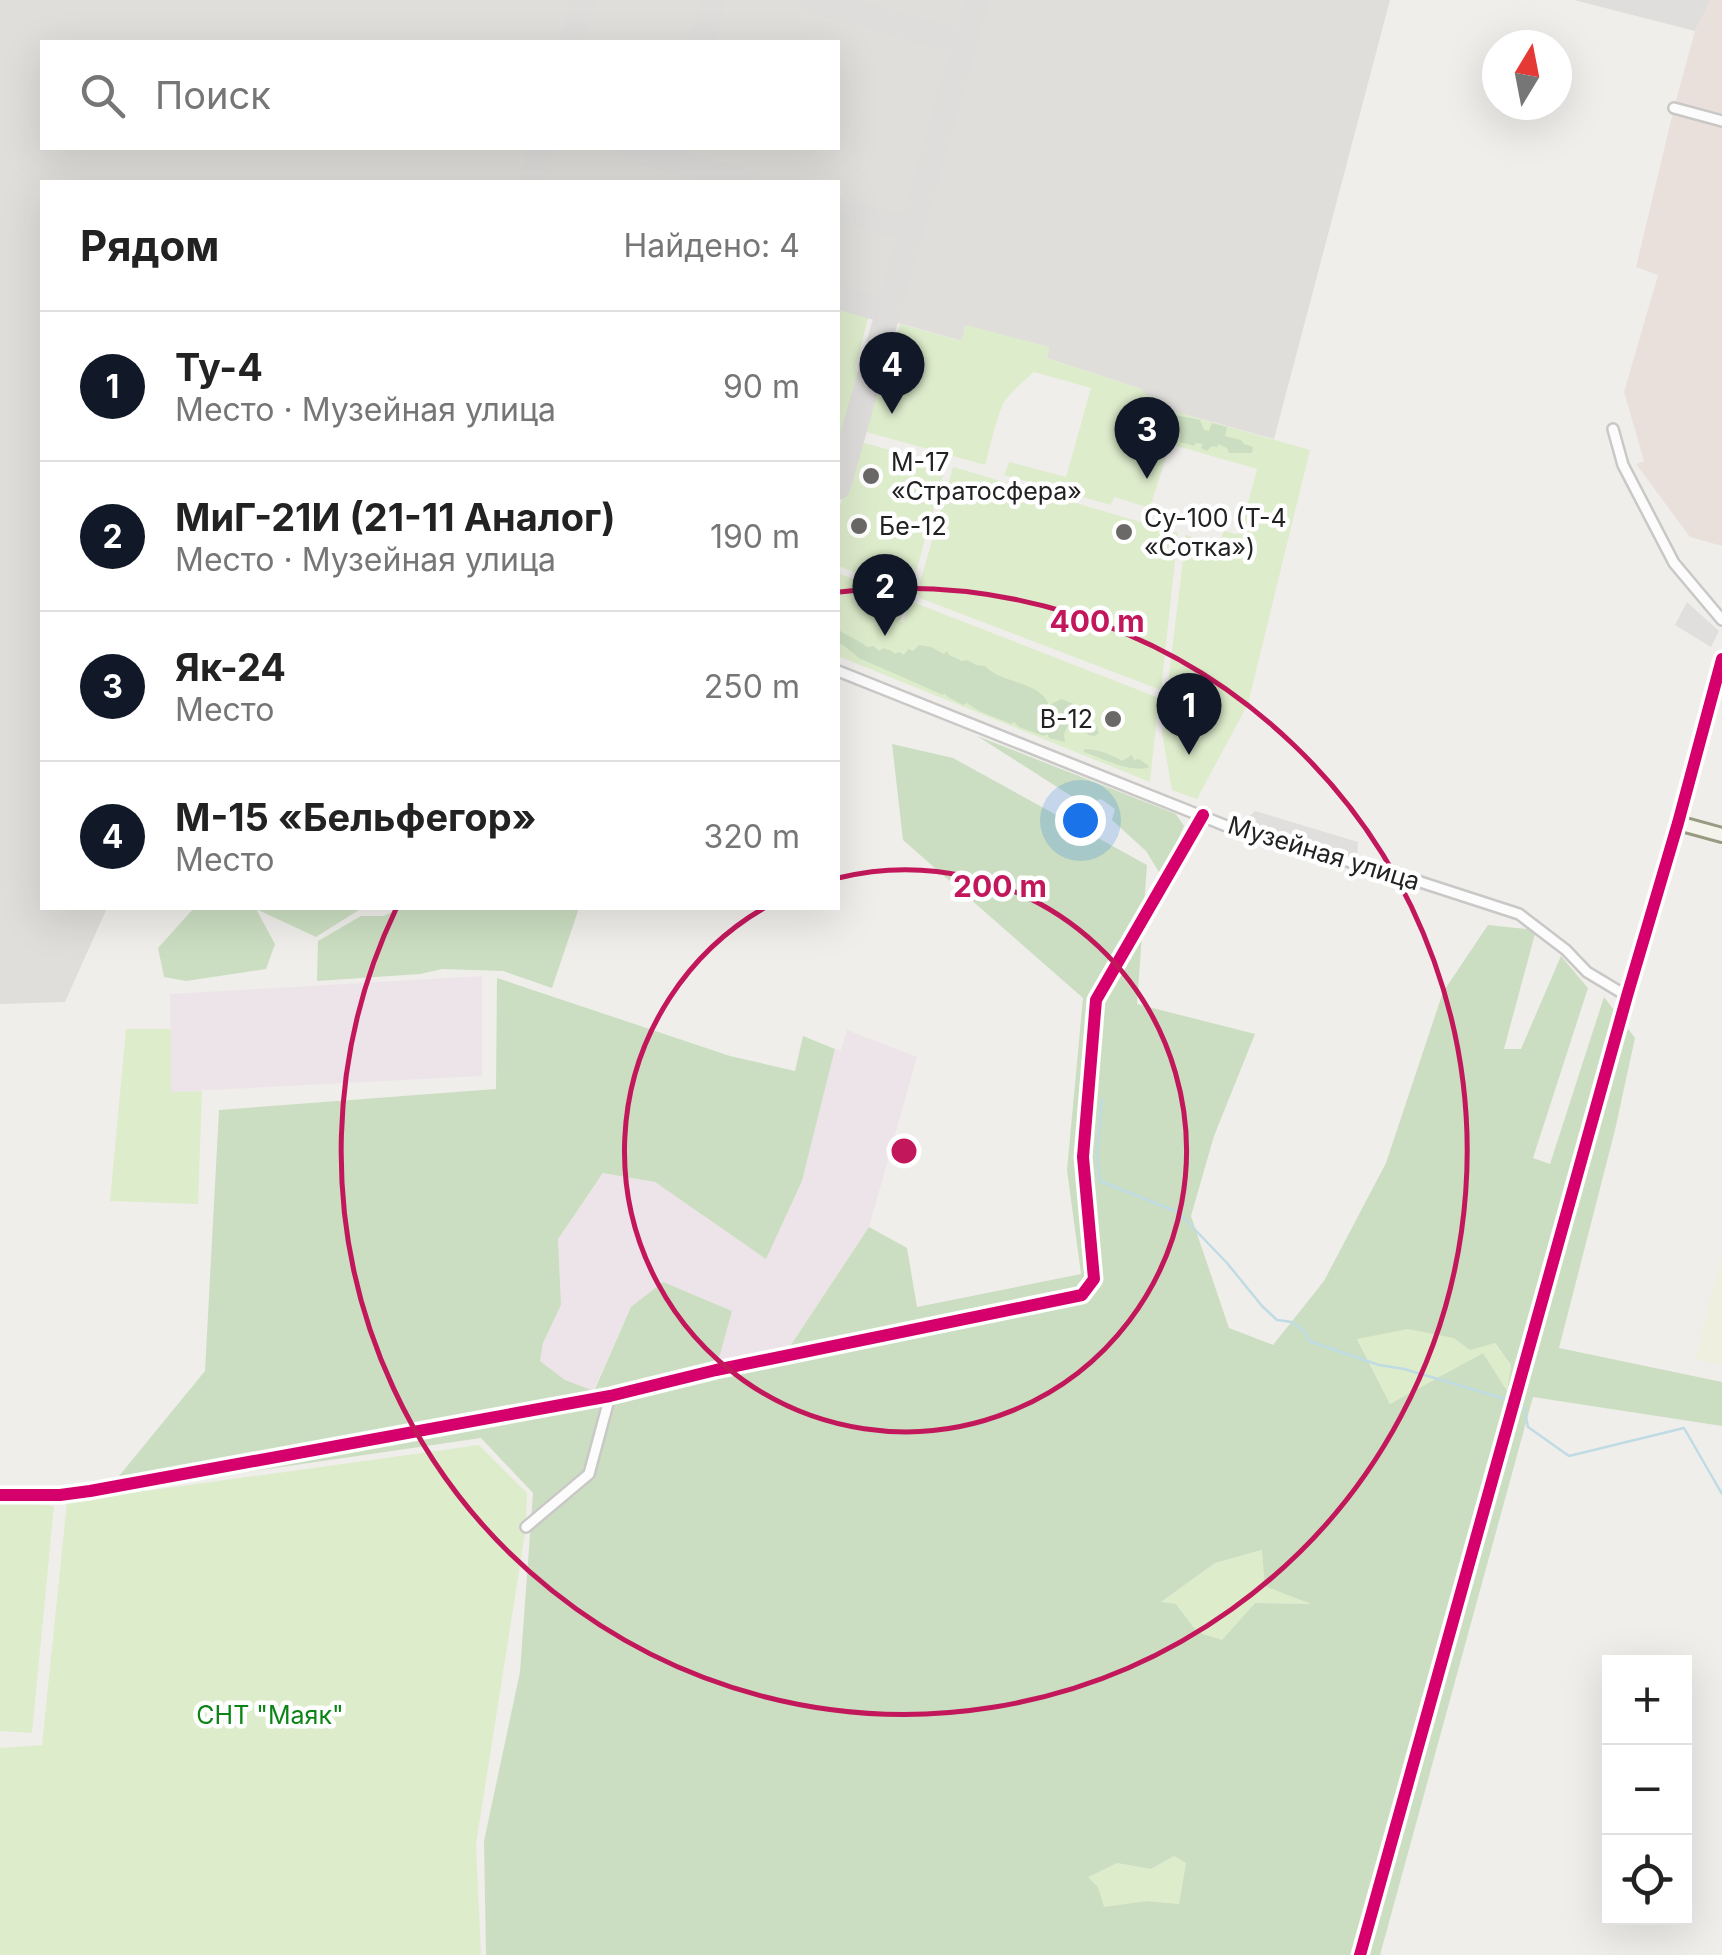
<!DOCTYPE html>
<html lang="ru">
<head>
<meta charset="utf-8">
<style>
  body { margin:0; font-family:Inter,sans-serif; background:#f6f6f6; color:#222 }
  .controls { position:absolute; right:30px; bottom:30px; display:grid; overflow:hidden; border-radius:0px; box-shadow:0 10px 40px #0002 }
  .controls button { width:90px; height:90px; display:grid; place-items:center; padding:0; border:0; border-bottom:2px solid #e0e0e0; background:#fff; color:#222; font:50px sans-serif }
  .compass { position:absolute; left:1482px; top:30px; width:90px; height:90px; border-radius:50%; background:#fff; box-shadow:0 10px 40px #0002; rotate:10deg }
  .you { position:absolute; left:1080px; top:820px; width:35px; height:35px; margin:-25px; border:8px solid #fff; border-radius:50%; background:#1a73e8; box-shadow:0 0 0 15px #1a73e833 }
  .badge { display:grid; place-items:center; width:65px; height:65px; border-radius:50%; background:#111827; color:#fff; font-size:32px; font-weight:700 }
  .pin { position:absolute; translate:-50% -82px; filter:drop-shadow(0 2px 5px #0008) }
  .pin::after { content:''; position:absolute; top:52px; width:35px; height:30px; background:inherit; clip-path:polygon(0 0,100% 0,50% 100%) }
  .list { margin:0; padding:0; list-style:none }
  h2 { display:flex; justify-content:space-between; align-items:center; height:130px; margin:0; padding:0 40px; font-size:42px }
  h2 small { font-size:32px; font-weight:400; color:#767676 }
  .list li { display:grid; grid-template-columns:65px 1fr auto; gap:30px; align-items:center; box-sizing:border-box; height:150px; padding:0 40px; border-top:2px solid #e0e0e0 }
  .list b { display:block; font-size:38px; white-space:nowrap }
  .list p { margin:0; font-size:32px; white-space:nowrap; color:#767676 }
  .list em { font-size:32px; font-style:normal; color:#767676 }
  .icon { flex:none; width:55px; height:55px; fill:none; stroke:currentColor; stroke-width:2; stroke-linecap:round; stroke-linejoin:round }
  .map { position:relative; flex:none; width:1722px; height:1955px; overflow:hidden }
  .search { position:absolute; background:#fff; box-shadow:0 10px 40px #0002; left:40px; top:40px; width:800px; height:110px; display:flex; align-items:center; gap:25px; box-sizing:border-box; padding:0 35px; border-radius:0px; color:#767676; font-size:38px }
  .panel { position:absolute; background:#fff; box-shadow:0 10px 40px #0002; left:40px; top:180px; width:800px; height:730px; border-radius:0px }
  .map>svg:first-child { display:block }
  .residential { fill:#dfdedc }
  .industrial { fill:#ede4e9 }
  .military { fill:#eae0db }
  .airport { fill:#e0deda; fill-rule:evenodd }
  .farmland { fill:#efefdf }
  .grass { fill:#ddeccb }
  .forest { fill:#cbdec1; fill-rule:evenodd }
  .parking { fill:#e0dfde }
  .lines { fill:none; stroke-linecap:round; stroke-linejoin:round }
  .stream { stroke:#bfdbe3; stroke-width:2.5 }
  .taxiway { stroke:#dedddc; stroke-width:25 }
  .street-casing { stroke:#c9c8c7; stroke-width:14 }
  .secondary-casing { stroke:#999a82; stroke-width:18 }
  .street { stroke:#fdfcfc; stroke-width:9 }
  .secondary { stroke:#f4f4ed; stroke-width:12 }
  .cycleway-casing { stroke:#fff; stroke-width:19 }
  .cycleway { stroke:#d6006c; stroke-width:12 }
  .ring { fill:none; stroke:#c2185b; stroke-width:5 }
  .poi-dot { fill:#6a6968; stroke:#fff; stroke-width:4 }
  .labels { text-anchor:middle; stroke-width:9; stroke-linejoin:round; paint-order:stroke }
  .poi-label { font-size:25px; fill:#222; stroke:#fff; text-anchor:start }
  .street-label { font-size:25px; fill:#222; stroke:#fff }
  .park-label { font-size:25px; fill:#0c8416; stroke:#fff }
  .centre { fill:#c2185b; stroke:#fff; stroke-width:5 }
  .ring-label { font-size:30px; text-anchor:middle; font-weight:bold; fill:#c2185b; stroke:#fff; stroke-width:9; stroke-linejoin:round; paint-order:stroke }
</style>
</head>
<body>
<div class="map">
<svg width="1722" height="1955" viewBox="0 0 1722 1955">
  <rect width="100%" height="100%" fill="#f0eeeb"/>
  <!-- residential -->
  <path class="residential" d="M 1574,0 L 1711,0 L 1695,31 Z"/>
  <!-- industrial -->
  <path class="industrial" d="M 482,976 L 482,1076 L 171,1092 L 170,994 Z
    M 847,1030 L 917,1057 L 869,1227 L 787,1351 L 717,1367 L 631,1307 L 593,1391 L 565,1380 L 540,1361 L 543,1343 L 561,1305 L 558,1238 L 604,1173 L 655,1182 L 766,1258 L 802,1181 L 835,1049 L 841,1050 Z"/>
  <!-- military -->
  <path class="military" d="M 1711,0 L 1722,0 L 1722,546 L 1690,537 L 1636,464 L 1644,461 L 1624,392 L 1658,275 L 1636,267 L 1674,108 L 1695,31 Z"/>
  <!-- airport -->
  <path class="airport" d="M 0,0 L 1390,0 L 1274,439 L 1158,407 L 1141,389 L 1047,358 L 1049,347 L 965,326 L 962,341 L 838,306 L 838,182 L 42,182 L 42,908 L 107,908 L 65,1002 L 0,1004 ZM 42,42 L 838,42 L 838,148 L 42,148 Z"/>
  <!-- farmland -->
  <path class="farmland" d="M 1722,1254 L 1722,1365 L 1695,1359 Z"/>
  <!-- grass -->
  <path class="grass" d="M 838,306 L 869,315 L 855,368 L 859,377 L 838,454 Z
    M 900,324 L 961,341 L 966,325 L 1049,347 L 1047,358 L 1141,389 L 1159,407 L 1310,450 L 1248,704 L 1197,799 L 1172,790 L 1162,733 L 1186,535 L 1215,543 L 1220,541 L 1224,531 L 1235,534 L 1240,533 L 1257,469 L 1170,444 L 1150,508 L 1114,497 L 1111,505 L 1004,475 L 1009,462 L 1066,477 L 1091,388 L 1034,372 C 1025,380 1011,392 1005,401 C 998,410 989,452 985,465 L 863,431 L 876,382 L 884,383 Z
    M 861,442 L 944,465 L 945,467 L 911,589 L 908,592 L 838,566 L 838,513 L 858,443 Z
    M 953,467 L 1178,533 L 1161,690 L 920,598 L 917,593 Z
    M 838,573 L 907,600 L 900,622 L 903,622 L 910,601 L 1159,698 L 1150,782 L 838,656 Z
    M 126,1029 L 171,1029 L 171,1092 L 202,1091 L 198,1204 L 110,1201 Z
    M 1408,1329 L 1494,1343 L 1511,1365 L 1507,1392 L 1483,1353 L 1390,1404 L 1357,1338 Z
    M 479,1445 L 527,1493 L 526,1527 L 476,1844 L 481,1955 L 0,1955 L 0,1748 L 42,1745 L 67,1502 Z
    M 0,1500 L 54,1506 L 32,1733 L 0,1731 Z
    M 1263,1550 L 1316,1604 L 1255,1603 L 1222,1640 L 1197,1632 L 1176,1604 L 1160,1603 L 1215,1563 Z
    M 1174,1856 L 1186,1862 L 1179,1904 L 1147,1901 L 1103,1908 L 1087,1876 L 1117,1863 L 1151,1869 Z"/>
  <!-- forest -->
  <path class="forest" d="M 1175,415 L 1200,420 L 1204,430 L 1209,431 L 1212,423 L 1227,427 L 1225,436 L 1241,440 L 1244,444 L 1253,447 L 1252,453 L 1229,453 L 1227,448 L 1218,444 L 1217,447 L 1212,446 L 1207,451 L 1201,448 L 1203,444 L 1196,443 L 1194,446 L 1180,442 L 1181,434 L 1174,434 L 1170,426 Z
    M 838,629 C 847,637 858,639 867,647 L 874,646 L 879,651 L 883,648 L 892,651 L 894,654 L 899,652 L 904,655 L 908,649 L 913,651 L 919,645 L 931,647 L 944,654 L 947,651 L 949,655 L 962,661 L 967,660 L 976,665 L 985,666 C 1003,685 1039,680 1049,705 L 1061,699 L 1074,704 L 1088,714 L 1089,722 L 1095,723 L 1099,733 L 1095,736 C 1084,736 1079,724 1069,723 L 1064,734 L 1065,742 L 1049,738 L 1047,734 L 1044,736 L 1019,727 L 1014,722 L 1011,724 C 996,717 981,714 967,703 L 963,705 L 948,697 L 944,693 L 943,695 L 859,658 L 843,645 L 838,643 Z
    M 977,736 L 1176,814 L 1184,826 L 1162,877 L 1146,851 L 1112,820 L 1115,809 L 1101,799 L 1084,804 Z
    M 892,744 L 953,758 L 1147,865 L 1137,1004 L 1255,1034 L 1214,1136 L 1191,1216 L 1229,1328 L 1273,1345 L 1324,1281 L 1386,1163 L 1443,992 L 1488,925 L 1536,930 L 1504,1049 L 1521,1049 L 1561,956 L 1588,988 L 1533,1158 L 1550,1164 L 1604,997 L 1635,1038 L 1615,1130 L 1559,1348 L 1722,1382 L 1722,1426 L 1533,1397 L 1380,1955 L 486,1955 L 484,1841 L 520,1672 L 533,1493 L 481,1438 L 205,1478 L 119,1476 L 205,1371 L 219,1110 L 496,1089 L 497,978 L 730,1056 L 795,1071 L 803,1036 L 835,1049 L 802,1181 L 766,1259 L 655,1182 L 603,1173 L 558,1239 L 561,1305 L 543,1343 L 540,1361 L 565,1380 L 594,1391 L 631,1307 L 663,1282 L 732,1311 L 717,1365 L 787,1351 L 869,1227 L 907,1248 L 917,1307 L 1081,1274 L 1067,1170 L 1083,998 L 903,840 ZM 1408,1329 L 1454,1338 L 1470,1350 L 1495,1343 L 1511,1365 L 1507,1391 L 1483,1353 L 1390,1404 L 1357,1339 ZM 1262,1550 L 1265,1586 L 1311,1604 L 1255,1603 L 1222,1640 L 1197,1632 L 1176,1604 L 1161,1602 L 1215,1563 ZM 1174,1856 L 1186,1863 L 1179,1904 L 1147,1901 L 1104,1907 L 1098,1887 L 1088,1877 L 1117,1863 L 1151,1869 Z
    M 1084,749 C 1097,749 1111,754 1122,761 L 1132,755 L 1134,760 L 1139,759 L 1149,766 L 1148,768 C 1124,771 1107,760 1084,752 Z
    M 194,908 L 362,908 L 316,937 L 256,909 L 275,944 L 266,969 L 186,981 L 164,977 L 158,948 Z
    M 400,908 L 579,908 L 552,988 L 503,971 L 442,969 L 420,974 L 317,981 L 318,941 L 361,916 L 384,916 Z"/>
  <!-- parking -->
  <path class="parking" d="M 1687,602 L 1719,631 L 1711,647 L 1675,625 Z
    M 1255,811 L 1358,842 L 1357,859 L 1239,825 Z"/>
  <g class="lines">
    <!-- stream -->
    <path class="stream" d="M 1102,1099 L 1097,1154 L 1100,1181 L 1178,1212 L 1227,1263 L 1262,1306 L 1277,1320 L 1292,1322 L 1303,1330 L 1309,1341 L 1379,1365 L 1404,1369 L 1509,1400
      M 1524,1407 L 1528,1427 L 1569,1456 L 1684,1428 L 1722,1494"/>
    <!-- taxiway -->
    <path class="taxiway" d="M 811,0 L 964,43
      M 571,42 L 583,0
      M 701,42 L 713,0
      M 629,148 L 747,182
      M 531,182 L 541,148
      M 838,209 L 910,230
      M 838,297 L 888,311
      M 838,487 L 977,0"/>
    <!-- street casing -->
    <g class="street-casing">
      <path id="street" d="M 1674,108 L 1722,121
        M 1613,429 L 1623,465 L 1674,563 L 1722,620
        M 838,671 L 1239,831 L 1408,878 L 1519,914 L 1566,950 L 1587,972 L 1627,996
        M 1678,823 L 1722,659
        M 0,1495 L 60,1495 L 90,1491 L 610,1396 L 716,1370 L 1082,1295 L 1094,1279 L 1083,1157 L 1096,1000 L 1203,815
        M 526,1527 L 589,1474 L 610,1396"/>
    </g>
    <!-- secondary casing -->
    <g class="secondary-casing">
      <path id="secondary" d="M 1360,1955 L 1627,996 L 1678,823 L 1722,835"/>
    </g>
    <!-- street -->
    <use href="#street" class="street"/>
    <!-- secondary -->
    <use href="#secondary" class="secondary"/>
    <!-- cycleway casing -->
    <g class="cycleway-casing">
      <path id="cycleway" d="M 0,1495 L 60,1495 L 90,1491 L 610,1396 L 716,1370 L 1082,1295 L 1094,1279 L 1083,1157 L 1096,1000 L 1203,815
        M 1360,1955 L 1627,996 L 1678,823 L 1722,659"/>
    </g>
    <!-- cycleway -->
    <use href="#cycleway" class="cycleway"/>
  </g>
  <!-- distance rings -->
  <g class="ring">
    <path d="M838 878A281 281 0 1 1 764 908"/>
    <path d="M840 592A563 563 0 1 1 396 909"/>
  </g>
  <!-- markers -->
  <g class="poi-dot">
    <circle cx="871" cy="476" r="10"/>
    <circle cx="859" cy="526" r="10"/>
    <circle cx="1124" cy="532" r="10"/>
    <circle cx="1113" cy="719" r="10"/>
  </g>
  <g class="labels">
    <!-- poi labels -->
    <g class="poi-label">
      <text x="891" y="471">М-17<tspan x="891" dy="29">«Стратосфера»</tspan></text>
      <text x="1144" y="527">Су-100 (Т-4<tspan x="1144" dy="29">«Сотка»)</tspan></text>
      <text x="879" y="535">Бе-12</text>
      <text x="1093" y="728" text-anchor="end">В-12</text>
    </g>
    <!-- street labels -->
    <g class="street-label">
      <text transform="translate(1324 853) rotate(17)" y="9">Музейная улица</text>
    </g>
    <!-- park labels -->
    <g class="park-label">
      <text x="270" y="1724">СНТ "Маяк"</text>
    </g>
  </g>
  <circle cx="904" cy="1151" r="15" class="centre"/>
  <g class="ring-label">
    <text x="1097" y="632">400 m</text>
    <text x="1000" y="897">200 m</text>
  </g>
</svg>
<div class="controls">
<button>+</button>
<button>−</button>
<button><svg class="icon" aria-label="locate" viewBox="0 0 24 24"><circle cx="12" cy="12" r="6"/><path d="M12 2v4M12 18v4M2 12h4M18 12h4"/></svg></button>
</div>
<svg class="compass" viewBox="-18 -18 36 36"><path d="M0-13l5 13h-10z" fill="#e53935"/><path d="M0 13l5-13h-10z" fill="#767676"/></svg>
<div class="you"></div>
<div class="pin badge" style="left:1189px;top:755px">1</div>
<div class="pin badge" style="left:885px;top:636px">2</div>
<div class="pin badge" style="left:1147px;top:479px">3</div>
<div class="pin badge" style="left:892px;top:414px">4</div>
<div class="search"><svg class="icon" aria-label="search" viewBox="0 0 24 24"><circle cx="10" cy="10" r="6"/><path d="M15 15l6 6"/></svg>Поиск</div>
<section class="panel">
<h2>Рядом<small>Найдено: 4</small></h2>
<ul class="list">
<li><span class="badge">1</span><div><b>Ту-4</b><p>Место · Музейная улица</p></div><em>90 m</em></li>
<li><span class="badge">2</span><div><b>МиГ-21И (21-11 Аналог)</b><p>Место · Музейная улица</p></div><em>190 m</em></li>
<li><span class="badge">3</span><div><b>Як-24</b><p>Место</p></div><em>250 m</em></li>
<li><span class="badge">4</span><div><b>М-15 «Бельфегор»</b><p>Место</p></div><em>320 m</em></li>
</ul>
</section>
</div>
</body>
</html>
